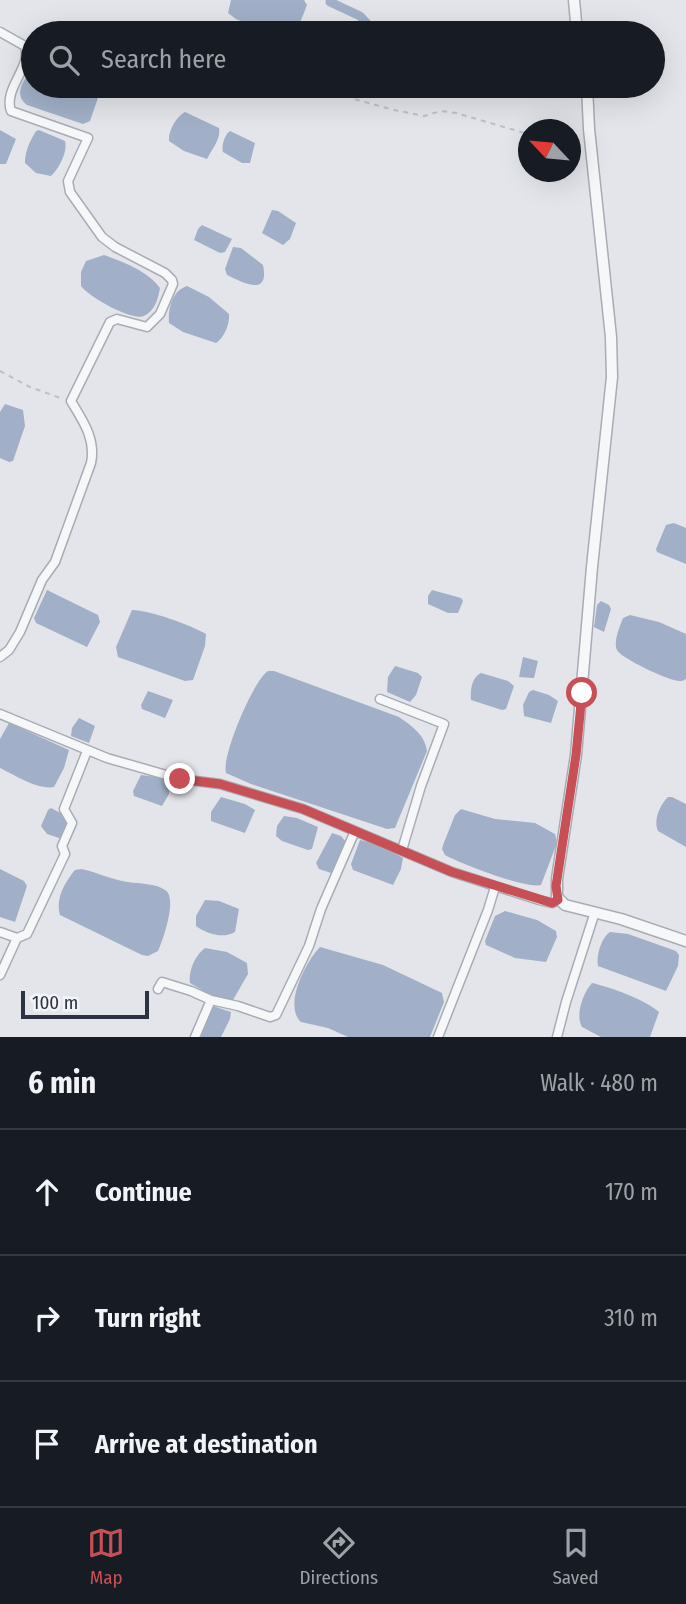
<!DOCTYPE html>
<html lang="en">
<head>
<meta charset="utf-8">
<style>
  body { margin:0; font-family:"Fira Sans Condensed",sans-serif; background:#20242c; color:#f1f3f6 }
  .compass { position:absolute; left:518px; top:119px; width:63px; height:63px; border-radius:50%; background:#171b24; box-shadow:0 7px 28px #0002; rotate:296deg }
  .scale { position:absolute; left:21px; bottom:18px; width:128px; box-sizing:border-box; padding-left:7px; border:4px solid #2c3242; border-top:0; font-size:19px; line-height:24px; white-space:nowrap; color:#2c3242; -webkit-text-stroke:5px #f3f4f8; paint-order:stroke }
  .stop { position:absolute; width:21px; height:21px; margin:-16px; border:5px solid #c75056; border-radius:50%; background:#fff }
  .stop.end { background:#c75056; border-color:#fff; box-shadow:0 2px 7px #0008 }
  .list { margin:0; padding:0; list-style:none }
  h2 { display:flex; justify-content:space-between; align-items:center; height:91px; margin:0; padding:0 28px; font-size:30px }
  h2 small { font-size:23px; font-weight:400; color:#9ea1a6 }
  .list li { display:grid; grid-template-columns:46px 1fr auto; gap:21px; align-items:center; box-sizing:border-box; height:126px; padding:0 28px; border-top:2px solid #363941 }
  .list b { display:block; font-size:26px; white-space:nowrap }
  .list em { font-size:23px; font-style:normal; color:#9ea1a6 }
  .icon { flex:none; width:38px; height:38px; fill:none; stroke:currentColor; stroke-width:2; stroke-linecap:round; stroke-linejoin:round }
  .map { position:relative; flex:none; width:686px; height:1037px; overflow:hidden }
  .search { position:absolute; background:#171b24; box-shadow:0 7px 28px #0002; left:21px; right:21px; top:21px; height:77px; display:flex; align-items:center; gap:18px; box-sizing:border-box; padding:0 24px; border-radius:38px; color:#9ea1a6; font-size:26px }
  .sheet { height:469px; background:#171b24 }
  nav { display:flex; justify-content:space-around; align-items:center; box-sizing:border-box; height:98px; border-top:2px solid #363941; background:#171b24; font-size:19px; color:#9ea1a6 }
  nav a { display:grid; justify-items:center; gap:4px }
  nav .on { color:#c75056 }
  .map>svg:first-child { display:block }
  .water { fill:#a1b0c8 }
  .lines { fill:none; stroke-linecap:round; stroke-linejoin:round }
  .canal { stroke:#a1b0c8; stroke-width:9 }
  .minor-casing { stroke:#a8acb4; stroke-width:11 }
  .tertiary-casing { stroke:#a8acb4; stroke-width:13 }
  .path { stroke:#bdc0c6; stroke-width:2; stroke-dasharray:5 5; stroke-linecap:butt }
  .minor { stroke:#f6f7f9; stroke-width:8 }
  .tertiary { stroke:#f6f7f9; stroke-width:10 }
  .route { stroke:#c75056; stroke-width:9 }
</style>
</head>
<body>
<div class="map">
<svg width="686" height="1037" viewBox="0 0 686 1037">
  <rect width="100%" height="100%" fill="#e3e5ea"/>
  <!-- water -->
  <path class="water" d="M 231,0 L 304,0 L 307,5 L 296,33 L 267,33 L 236,19 L 228,13 Z
    M 33,64 L 33,86 L 102,86 L 90,121 L 83,124 L 27,105 C 11,92 27,79 33,64 Z
    M 185,112 L 219,128 C 221,139 212,149 207,159 L 184,151 L 169,141 C 168,131 176,117 185,112 Z
    M 0,130 L 16,139 L 6,164 L 0,164 Z
    M 39,130 L 65,141 C 68,152 59,168 51,176 L 36,173 L 25,163 C 25,151 30,141 36,131 Z
    M 230,131 L 255,143 L 250,163 L 242,163 L 223,152 C 221,146 225,134 230,131 Z
    M 272,210 L 278,211 L 296,223 L 290,239 L 283,245 L 262,233 Z
    M 202,225 L 232,239 L 225,252 L 220,253 L 194,240 L 198,229 Z
    M 233,247 L 241,248 L 263,265 C 270,298 242,282 227,275 L 225,269 Z
    M 104,255 C 123,262 148,271 160,288 C 158,299 155,311 144,316 C 131,321 89,297 81,286 L 81,272 L 86,261 Z
    M 187,286 L 209,297 L 229,314 C 230,324 224,338 216,343 L 183,332 L 169,323 C 168,308 172,291 187,286 Z
    M 5,404 L 23,410 L 25,426 L 13,461 L 9,462 L 0,458 L 0,412 Z
    M 674,523 L 686,528 L 686,564 L 657,552 L 656,549 L 666,525 Z
    M 47,590 L 98,615 L 100,622 L 87,647 L 36,623 L 34,618 Z
    M 432,590 L 461,598 L 463,601 L 458,613 L 448,613 L 428,604 L 428,596 Z
    M 601,601 L 609,605 L 611,609 L 604,632 L 594,627 L 597,605 Z
    M 132,610 C 149,610 191,625 206,634 L 205,646 L 193,680 L 185,681 L 118,657 L 116,647 Z
    M 630,615 L 659,622 L 686,634 L 686,679 C 684,680 683,681 681,681 C 673,683 620,658 617,650 C 613,642 620,626 623,618 Z
    M 523,657 L 538,661 L 534,678 L 519,677 Z
    M 395,666 L 418,673 L 422,677 L 416,695 L 410,702 L 387,692 L 388,677 Z
    M 268,671 L 274,671 L 399,717 C 412,726 425,735 427,751 L 395,828 L 387,829 L 251,784 L 226,773 C 221,757 254,679 268,671 Z
    M 481,673 L 508,681 L 514,686 L 506,709 L 502,710 L 471,700 C 470,690 472,677 481,673 Z
    M 533,690 L 549,695 L 558,701 L 551,723 L 524,716 L 523,705 L 529,692 Z
    M 148,691 L 173,700 L 165,718 L 142,709 L 141,705 Z
    M 79,718 L 95,726 L 89,743 L 71,736 L 72,728 Z
    M 9,723 L 69,750 L 64,768 L 54,787 C 37,790 15,775 0,768 L 0,739 Z
    M 141,775 L 157,777 L 170,783 L 169,794 L 162,806 L 134,796 L 133,791 Z
    M 221,797 L 245,804 L 255,810 L 245,833 L 211,821 L 211,812 Z
    M 668,797 L 672,797 L 686,804 L 686,847 L 658,831 C 653,820 660,805 668,797 Z
    M 51,808 L 64,815 L 69,821 L 62,839 L 47,834 L 41,826 L 48,810 Z
    M 461,809 L 495,819 L 535,823 L 555,834 L 557,843 L 541,885 C 526,889 461,864 445,855 L 442,849 L 443,845 L 455,815 Z
    M 284,816 L 297,818 L 318,827 L 312,849 L 308,850 L 282,841 L 276,836 L 277,826 Z
    M 332,833 L 341,836 L 346,842 L 334,874 L 319,869 L 316,863 Z
    M 360,840 L 380,845 L 403,858 L 401,869 L 393,885 L 353,870 L 351,864 Z
    M 0,869 L 24,881 L 27,886 L 15,922 L 0,917 Z
    M 81,869 C 97,872 112,880 128,882 C 140,884 155,883 165,890 C 178,897 163,940 158,951 L 148,956 L 142,955 L 60,915 C 55,899 65,882 75,870 Z
    M 205,900 L 219,901 L 239,909 L 235,932 C 223,939 207,934 196,926 L 196,916 Z
    M 505,911 L 537,920 L 556,931 L 557,937 L 546,962 L 515,958 L 486,945 L 485,941 L 495,916 Z
    M 610,932 L 628,934 L 676,951 L 679,955 L 678,966 L 666,991 L 598,966 C 596,956 601,938 610,932 Z
    M 320,947 L 383,965 L 442,993 L 444,1002 L 430,1037 L 348,1037 L 328,1028 L 301,1022 C 283,1006 306,961 320,947 Z
    M 205,948 L 227,952 L 247,963 L 248,974 L 233,1000 L 212,996 L 190,983 C 188,972 195,955 205,948 Z
    M 592,983 C 610,987 646,1000 659,1012 L 650,1037 L 601,1037 L 582,1027 C 575,1015 583,993 592,983 Z
    M 213,1006 L 231,1012 L 230,1019 L 221,1037 L 201,1037 Z"/>
  <g class="lines">
    <!-- canal -->
    <path class="canal" d="M 330,2 L 360,16 L 373,30 L 422,33"/>
    <!-- minor casing -->
    <g class="minor-casing">
      <path id="minor" d="M 0,32 L 25,46 C 32,68 3,88 11,111 L 88,138 L 68,181 L 70,192 L 102,237 L 115,247 L 165,273 L 172,280 L 173,284 L 160,314 L 147,327 L 117,319 L 110,322 L 71,401 C 83,421 96,439 91,463 L 55,562 L 42,580 L 20,632 L 9,650 L 0,657
        M 380,699 L 444,724 L 421,786 L 402,850
        M 0,714 L 107,758 L 180,779 L 220,784 L 303,809 L 452,872 L 539,900 L 552,903 L 558,900
        M 0,932 L 17,938
        M 0,975 L 17,938 L 27,934 L 65,854 L 62,846 L 72,823 L 64,809 L 87,751
        M 158,989 L 162,982 L 191,991 L 211,1000 L 238,1006 L 270,1017 L 276,1015 L 309,946 L 321,909 L 355,831
        M 195,1037 L 211,1000
        M 438,1037 L 488,910 L 495,887
        M 557,1037 L 566,1002 L 595,912"/>
    </g>
    <!-- tertiary casing -->
    <g class="tertiary-casing">
      <path id="tertiary" d="M 574,0 L 577,33
        M 587,86 L 589,129 L 611,337 L 612,377 L 592,567 L 576,755 L 557,879 L 557,897 L 565,905 L 621,919 L 686,941"/>
    </g>
    <!-- path -->
    <path class="path" d="M 340,86 L 354,99 L 394,110 L 424,116 L 441,111 L 456,113 L 528,134
      M 0,371 L 30,387 L 63,399"/>
    <!-- minor -->
    <use href="#minor" class="minor"/>
    <!-- tertiary -->
    <use href="#tertiary" class="tertiary"/>
  </g>
  <g class="lines">
    <!-- route -->
    <path class="route" d="M 180,779 L 220,784 L 303,809 L 452,872 L 552,903 L 558,900 L 556,886 L 576,755 L 582,693"/>
  </g>
</svg>
<svg class="compass" viewBox="-18 -18 36 36"><path d="M0-13l5 13h-10z" fill="#e53935"/><path d="M0 13l5-13h-10z" fill="#9ea1a6"/></svg>
<div class="scale">100 m</div>
<div class="stop" style="left:582px;top:693px"></div>
<div class="stop end" style="left:180px;top:779px"></div>
<div class="search"><svg class="icon" aria-label="search" viewBox="0 0 24 24"><circle cx="10" cy="10" r="6"/><path d="M15 15l6 6"/></svg>Search here</div>
</div>
<section class="sheet">
<h2>6 min<small>Walk · 480 m</small></h2>
<ul class="list">
<li><svg class="icon" aria-label="ahead" viewBox="0 0 24 24"><path d="M12 20V5M6 11l6-6 6 6"/></svg><div><b>Continue</b></div><em>170 m</em></li>
<li><svg class="icon" aria-label="right" viewBox="0 0 24 24"><path d="M7 20v-9h11M14 6l5 5-5 5"/></svg><div><b>Turn right</b></div><em>310 m</em></li>
<li><svg class="icon" aria-label="arrive" viewBox="0 0 24 24"><path d="M6 21V4h12l-3 4 3 4H6"/></svg><div><b>Arrive at destination</b></div></li>
</ul>
</section>
<nav>
<a class="on"><svg class="icon" aria-label="map" viewBox="0 0 24 24"><path d="M3 6l6-2 6 2 6-2v14l-6 2-6-2-6 2zM9 4v14M15 6v14"/></svg>Map</a>
<a><svg class="icon" aria-label="directions" viewBox="0 0 24 24"><path d="M12 3l9 9-9 9-9-9zM9 14v-3h6M13 9l2 2-2 2"/></svg>Directions</a>
<a><svg class="icon" aria-label="saved" viewBox="0 0 24 24"><path d="M7 4h10v16l-5-4-5 4z"/></svg>Saved</a>
</nav>
</body>
</html>
